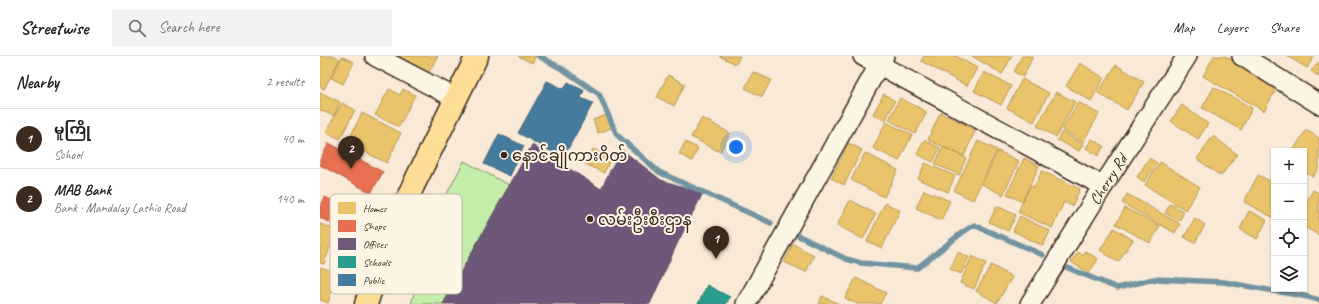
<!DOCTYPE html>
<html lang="en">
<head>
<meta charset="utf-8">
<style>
  body { margin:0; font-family:Caveat,"Noto Sans Myanmar",sans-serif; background:#f2f2f2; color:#222 }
  .controls { position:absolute; right:12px; bottom:12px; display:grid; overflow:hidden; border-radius:0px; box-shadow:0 1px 3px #0004 }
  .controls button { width:36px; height:36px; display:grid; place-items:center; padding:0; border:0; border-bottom:1px solid #e0e0e0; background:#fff; color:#222; font:20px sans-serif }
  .you { position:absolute; left:416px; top:91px; width:14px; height:14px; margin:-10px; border:3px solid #fff; border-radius:50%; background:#1a73e8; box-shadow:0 0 0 6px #1a73e833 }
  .badge { display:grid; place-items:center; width:26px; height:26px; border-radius:50%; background:#3b2a1e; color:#fff; font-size:13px; font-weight:700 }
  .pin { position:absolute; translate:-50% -33px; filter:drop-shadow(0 1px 2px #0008) }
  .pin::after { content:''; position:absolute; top:21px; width:14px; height:12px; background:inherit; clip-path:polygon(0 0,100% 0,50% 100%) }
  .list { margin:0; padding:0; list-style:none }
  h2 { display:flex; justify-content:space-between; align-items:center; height:52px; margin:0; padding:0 16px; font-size:17px }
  h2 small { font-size:13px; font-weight:400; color:#767676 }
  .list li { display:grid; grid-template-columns:26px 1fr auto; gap:12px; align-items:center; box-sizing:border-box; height:60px; padding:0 16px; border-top:1px solid #e0e0e0 }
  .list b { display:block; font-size:15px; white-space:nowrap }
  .list p { margin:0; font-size:13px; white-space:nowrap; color:#767676 }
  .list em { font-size:13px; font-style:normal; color:#767676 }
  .icon { flex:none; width:22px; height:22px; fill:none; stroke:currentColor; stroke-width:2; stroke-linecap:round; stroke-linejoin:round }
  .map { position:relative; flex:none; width:999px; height:248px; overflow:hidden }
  header { display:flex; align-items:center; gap:24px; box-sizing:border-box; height:56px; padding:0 20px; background:#fff; border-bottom:1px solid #e0e0e0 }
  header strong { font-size:19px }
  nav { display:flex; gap:22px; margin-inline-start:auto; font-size:14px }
  .search { width:280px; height:36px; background:#f2f2f2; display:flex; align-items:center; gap:10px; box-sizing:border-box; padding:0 14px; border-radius:0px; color:#767676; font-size:15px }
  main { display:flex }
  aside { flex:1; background:#fff }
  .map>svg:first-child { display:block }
  .green { fill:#c3eda9; stroke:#7f8c64 }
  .homes { fill:#e9c46a; stroke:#b59653 }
  .shops { fill:#e76f51; stroke:#b35a42 }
  .offices { fill:#6d597a; stroke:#5e4b5e }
  .schools { fill:#2a9d8f; stroke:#2f7a6d }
  .public { fill:#457b9d; stroke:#426377 }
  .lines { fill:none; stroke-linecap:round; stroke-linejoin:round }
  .stream { stroke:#7294a1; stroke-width:5.5 }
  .minor-casing { stroke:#3b2a1e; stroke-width:22 }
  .trunk-casing { stroke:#3b2a1e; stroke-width:25 }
  .minor { stroke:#fcf5e5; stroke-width:19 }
  .trunk { stroke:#fede96; stroke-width:22 }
  .poi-dot { fill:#3b2a1e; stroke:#fcf5e5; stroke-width:1.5 }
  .labels { text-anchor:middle; stroke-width:4; stroke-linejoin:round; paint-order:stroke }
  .poi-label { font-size:16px; fill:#3b2a1e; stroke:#fcf5e5; text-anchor:start }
  .street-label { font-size:16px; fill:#3b2a1e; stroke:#fcf5e5 }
  .key { fill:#fcf5e5; stroke:#c2b8a9; stroke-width:1 }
  .key-label { font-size:11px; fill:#3b2a1e }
</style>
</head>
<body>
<header>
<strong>Streetwise</strong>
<div class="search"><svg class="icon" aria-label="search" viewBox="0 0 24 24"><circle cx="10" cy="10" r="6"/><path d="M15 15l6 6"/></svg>Search here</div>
<nav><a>Map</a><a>Layers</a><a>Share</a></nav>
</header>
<main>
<aside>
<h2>Nearby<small>2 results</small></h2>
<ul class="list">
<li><span class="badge">1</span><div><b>မူကြို</b><p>School</p></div><em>40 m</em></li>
<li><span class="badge">2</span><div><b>MAB Bank</b><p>Bank · Mandalay Lashio Road</p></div><em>140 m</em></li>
</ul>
</aside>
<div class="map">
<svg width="999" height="248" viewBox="0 0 999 248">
  <rect width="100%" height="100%" fill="#f9e9d7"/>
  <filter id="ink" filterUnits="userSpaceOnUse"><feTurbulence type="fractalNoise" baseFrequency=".025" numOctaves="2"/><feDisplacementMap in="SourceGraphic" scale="8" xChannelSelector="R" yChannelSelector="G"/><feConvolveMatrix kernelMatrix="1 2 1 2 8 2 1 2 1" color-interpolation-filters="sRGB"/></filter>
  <g filter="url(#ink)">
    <!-- green -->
    <path class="green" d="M 144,105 L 189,129 L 123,248 L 91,248 L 102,211 L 94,201 Z"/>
    <!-- homes -->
    <path class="homes" d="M 0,0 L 14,0 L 20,3 L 4,33 L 0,31 Z
      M 77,0 L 118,0 L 106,21 L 75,4 Z
      M 198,0 L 216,0 L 212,7 Z
      M 399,0 L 420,0 L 416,8 Z
      M 604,0 L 636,0 L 657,12 L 647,30 L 601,5 Z
      M 652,0 L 692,0 L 682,18 Z
      M 702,0 L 713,0 L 703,21 L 694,16 Z
      M 894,0 L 905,0 L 958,30 L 944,55 L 883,20 Z
      M 967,0 L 994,0 L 987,12 Z
      M 22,1 L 34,6 L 23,28 L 11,22 Z
      M 999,6 L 999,21 L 991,15 Z
      M 760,7 L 784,22 L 771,45 L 746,30 Z
      M 796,9 L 824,26 L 807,54 L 778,37 Z
      M 433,16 L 451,24 L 442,41 L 425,32 Z
      M 664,16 L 691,30 L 681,49 L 654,35 Z
      M 348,19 L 365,28 L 354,50 L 337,41 Z
      M 702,23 L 729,37 L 714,66 L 687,52 Z
      M 894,31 L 932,52 L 921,74 L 882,52 Z
      M 69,33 L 80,39 L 83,33 L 95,39 L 79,71 L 55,59 Z
      M 0,36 L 20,46 L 14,60 L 0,54 Z
      M 736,36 L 755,46 L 736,81 L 717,70 Z
      M 564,38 L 575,45 L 565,65 L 553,58 Z
      M 580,42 L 607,56 L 595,78 L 569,64 Z
      M 758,46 L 779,58 L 763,86 L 742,74 Z
      M 22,47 L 35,54 L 20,83 L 6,76 Z
      M 862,49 L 888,68 L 878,83 L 851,65 Z
      M 42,57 L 81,77 L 67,107 L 27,87 Z
      M 620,57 L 656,73 L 644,100 L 608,84 Z
      M 289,58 L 294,71 L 278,77 L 273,64 Z
      M 382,62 L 410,77 L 400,96 L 371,81 Z
      M 566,66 L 592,79 L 579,105 L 553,92 Z
      M 986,74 L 999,82 L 999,112 L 993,121 L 984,115 L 984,95 L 973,95 Z
      M 742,76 L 763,88 L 759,95 L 737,84 Z
      M 893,80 L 917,98 L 901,120 L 877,103 Z
      M 772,83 L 784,90 L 778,100 L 766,92 Z
      M 604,84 L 620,92 L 613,106 L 597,98 Z
      M 658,85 L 677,94 L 653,144 L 634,135 Z
      M 365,86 L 378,92 L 372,105 L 359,98 Z
      M 529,87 L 542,94 L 524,129 L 511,122 Z
      M 623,91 L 646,102 L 639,119 L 615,108 Z
      M 273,93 L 291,102 L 284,117 L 265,108 Z
      M 678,95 L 699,105 L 683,139 L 662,128 Z
      M 545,97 L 578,114 L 564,141 L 531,124 Z
      M 704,102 L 719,110 L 702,146 L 687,138 Z
      M 829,102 L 837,107 L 824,126 L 817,121 Z
      M 840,106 L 880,131 L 865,154 L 825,129 Z
      M 605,107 L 635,120 L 628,136 L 598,123 Z
      M 722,115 L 760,133 L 752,150 L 744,146 L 732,172 L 698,156 L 710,130 L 714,131 Z
      M 938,119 L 954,127 L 954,162 L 924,146 Z
      M 604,134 L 630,145 L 621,164 L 596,152 Z
      M 993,134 L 999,137 L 999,179 L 984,171 L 984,150 Z
      M 807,138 L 860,168 L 855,177 L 802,147 Z
      M 530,144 L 556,158 L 543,183 L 517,169 Z
      M 565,147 L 580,154 L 562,192 L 547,185 Z
      M 850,148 L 864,156 L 859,165 L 845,157 Z
      M 677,150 L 696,159 L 688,175 L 669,166 Z
      M 805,152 L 840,170 L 830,187 L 796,168 Z
      M 929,155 L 947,164 L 937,183 L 920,173 Z
      M 700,160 L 730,175 L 723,190 L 693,175 Z
      M 875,162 L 885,169 L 875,187 L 864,181 Z
      M 0,168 L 16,174 L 4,208 L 0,207 Z
      M 794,172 L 813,184 L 798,206 L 780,194 Z
      M 473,188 L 494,199 L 486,216 L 464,206 Z
      M 765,195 L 778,203 L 769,217 L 751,206 L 758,196 L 763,200 Z
      M 638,196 L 649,201 L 641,218 L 630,213 Z
      M 652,200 L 666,207 L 654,233 L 640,227 Z
      M 671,209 L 692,221 L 677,247 L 656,235 Z
      M 0,211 L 18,217 L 8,247 L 0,244 Z
      M 536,222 L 566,237 L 560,248 L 537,248 L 525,242 Z
      M 502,240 L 519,248 L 499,248 Z"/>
    <!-- shops -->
    <path class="shops" d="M 9,87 L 63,116 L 51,137 L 0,109 L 0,104 Z
      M 5,141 L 28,152 L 33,141 L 46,147 L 42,158 L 49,161 L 40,180 L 0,162 L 0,151 Z"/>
    <!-- offices -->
    <path class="offices" d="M 212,89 L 281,133 L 301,93 L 341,124 L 383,137 L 357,188 L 330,248 L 123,248 Z"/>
    <!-- schools -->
    <path class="schools" d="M 387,229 L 410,241 L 406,248 L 378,248 Z"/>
    <!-- public -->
    <path class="public" d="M 227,25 L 244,33 L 248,26 L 264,34 L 261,42 L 273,47 L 243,102 L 198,77 Z
      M 179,78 L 204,90 L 190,120 L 164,108 Z"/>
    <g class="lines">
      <!-- stream -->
      <path class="stream" d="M 219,0 L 244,14 L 279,38 L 297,79 L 339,116 L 451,167
        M 479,180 L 526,203 L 541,207 L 597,212 L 643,176 L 654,169 L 723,199
        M 748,212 L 797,232 L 834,223 L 904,226 L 988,241 L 999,244"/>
      <!-- minor casing -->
      <g class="minor-casing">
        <g id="minor">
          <path d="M 55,0 L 137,43"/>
          <path d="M 543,0 L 783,130"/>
          <path d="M 922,0 L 999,48"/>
          <path d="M 426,248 L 564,0"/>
          <path id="s1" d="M 710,248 L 783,130 L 867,0"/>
        </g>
      </g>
      <!-- trunk casing -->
      <g class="trunk-casing">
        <path id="trunk" d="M 46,248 L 62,200 L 93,130 L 157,0"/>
      </g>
      <!-- minor -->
      <use href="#minor" class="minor"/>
      <!-- trunk -->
      <use href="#trunk" class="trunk"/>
    </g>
  </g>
  <!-- markers -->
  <g class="poi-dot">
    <circle cx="184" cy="99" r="4"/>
    <circle cx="270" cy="163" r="4"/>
  </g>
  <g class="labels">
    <!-- poi labels -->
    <g class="poi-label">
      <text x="192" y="105">နောင်ချိုကားဂိတ်</text>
      <text x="278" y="169">လမ်းဦးစီးဌာန</text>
    </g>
    <!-- street labels -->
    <g class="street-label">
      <text dy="6" stroke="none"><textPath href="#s1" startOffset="147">Cherry Rd</textPath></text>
    </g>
  </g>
  <!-- legend -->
  <rect x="10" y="138" width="132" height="100" rx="6" class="key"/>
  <rect x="18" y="146" width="18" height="12" fill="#e9c46a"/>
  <rect x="18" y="164" width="18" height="12" fill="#e76f51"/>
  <rect x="18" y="182" width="18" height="12" fill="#6d597a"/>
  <rect x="18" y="200" width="18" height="12" fill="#2a9d8f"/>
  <rect x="18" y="218" width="18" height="12" fill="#457b9d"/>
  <g class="key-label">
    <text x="43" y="156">Homes</text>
    <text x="43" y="174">Shops</text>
    <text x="43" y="192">Offices</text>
    <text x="43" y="210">Schools</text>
    <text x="43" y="228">Public</text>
  </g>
</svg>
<div class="controls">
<button>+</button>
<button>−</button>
<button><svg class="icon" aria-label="locate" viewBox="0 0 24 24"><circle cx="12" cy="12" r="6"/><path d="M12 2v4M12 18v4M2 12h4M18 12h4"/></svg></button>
<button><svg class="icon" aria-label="layers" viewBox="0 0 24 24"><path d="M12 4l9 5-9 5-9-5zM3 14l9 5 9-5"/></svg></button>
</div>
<div class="you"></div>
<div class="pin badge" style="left:396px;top:203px">1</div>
<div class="pin badge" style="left:31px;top:113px">2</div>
</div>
</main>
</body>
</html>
